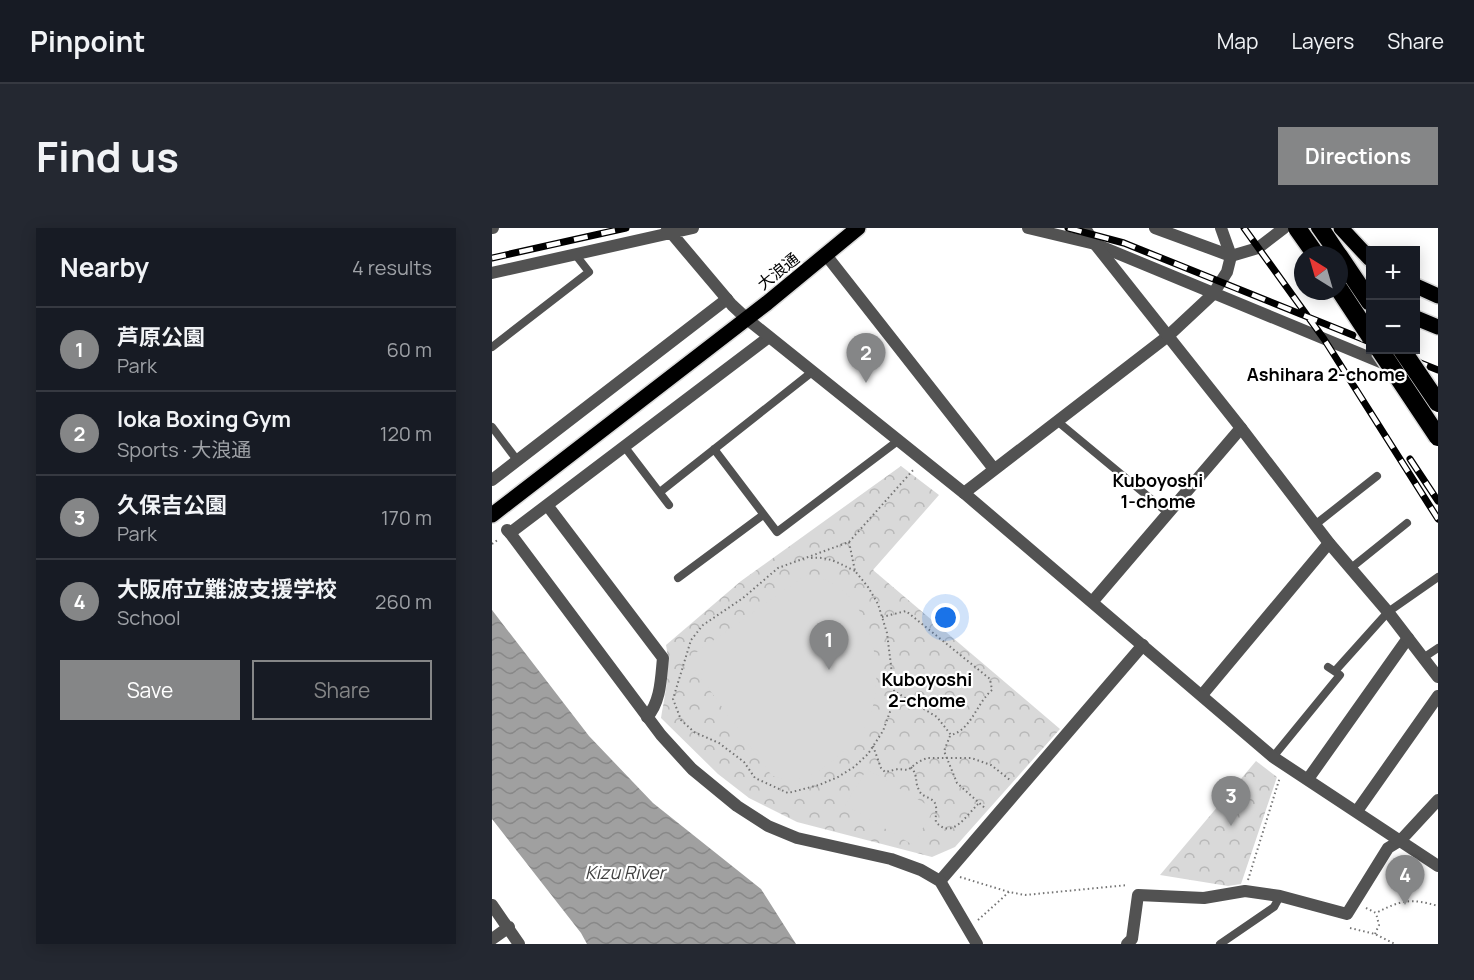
<!DOCTYPE html>
<html lang="en">
<head>
<meta charset="utf-8">
<style>
  body { margin:0; font-family:Manrope,"Noto Sans JP",sans-serif; background:#242831; color:#f1f3f6 }
  .controls { position:absolute; right:18px; top:18px; display:grid; overflow:hidden; border-radius:0px; box-shadow:0 3px 15px #0003 }
  .controls button { width:54px; height:54px; display:grid; place-items:center; padding:0; border:0; border-bottom:2px solid #363941; background:#171b24; color:#f1f3f6; font:30px sans-serif }
  .compass { position:absolute; left:802px; top:18px; width:54px; height:54px; border-radius:50%; background:#171b24; box-shadow:0 3px 15px #0003; rotate:323deg }
  .you { position:absolute; left:454px; top:390px; width:21px; height:21px; margin:-15px; border:4px solid #fff; border-radius:50%; background:#1a73e8; box-shadow:0 0 0 9px #1a73e833 }
  .badge { display:grid; place-items:center; width:39px; height:39px; border-radius:50%; background:#858687; color:#fff; font-size:20px; font-weight:700 }
  .pin { position:absolute; translate:-50% -50px; filter:drop-shadow(0 2px 3px #0008) }
  .pin::after { content:''; position:absolute; top:32px; width:21px; height:18px; background:inherit; clip-path:polygon(0 0,100% 0,50% 100%) }
  .list { margin:0; padding:0; list-style:none }
  h2 { display:flex; justify-content:space-between; align-items:center; height:78px; margin:0; padding:0 24px; font-size:26px }
  h2 small { font-size:20px; font-weight:400; color:#9ea1a6 }
  .list li { display:grid; grid-template-columns:39px 1fr auto; gap:18px; align-items:center; box-sizing:border-box; height:84px; padding:0 24px; border-top:2px solid #363941 }
  .list b { display:block; font-size:22px; white-space:nowrap }
  .list p { margin:0; font-size:20px; white-space:nowrap; color:#9ea1a6 }
  .list em { font-size:20px; font-style:normal; color:#9ea1a6 }
  .actions { display:flex; gap:12px; padding:18px 24px }
  .actions a { flex:1; padding:14px 0; border:2px solid #858687; border-radius:0px; text-align:center; font-size:21px; color:#858687 }
  .actions .main { background:#858687; color:#fff }
  .map { position:relative; flex:none; width:946px; height:716px; overflow:hidden; border-radius:0px }
  header { display:flex; align-items:center; gap:36px; box-sizing:border-box; height:84px; padding:0 30px; background:#171b24; border-bottom:2px solid #363941 }
  header strong { font-size:28px }
  nav { display:flex; gap:33px; margin-inline-start:auto; font-size:21px }
  .intro { display:flex; align-items:center; justify-content:space-between; box-sizing:border-box; height:144px; padding:0 36px }
  h1 { margin:0; font-size:42px }
  .button { padding:15px 27px; border-radius:0px; background:#858687; color:#fff; font-size:21px; font-weight:700 }
  main { display:flex; gap:36px; padding:0 36px }
  aside { flex:1; background:#171b24; border-radius:0px; box-shadow:0 3px 15px #0003 }
  .map>svg:first-child { display:block }
  .park { fill:url(#park-crowns) }
  .pitch { fill:#d9d9d9 }
  .water { fill:url(#water-waves) }
  .lines { fill:none; stroke-linecap:round; stroke-linejoin:round }
  .primary-casing { stroke:#dbdbdb; stroke-width:18 }
  .motorway-casing { stroke:#dbdbdb; stroke-width:21 }
  .path { stroke:#747474; stroke-width:2; stroke-dasharray:1.5 3; stroke-linecap:butt }
  .service { stroke:#525252; stroke-width:8 }
  .minor { stroke:#525252; stroke-width:12 }
  .tertiary { stroke:#525252; stroke-width:12 }
  .primary { stroke:#000; stroke-width:15 }
  .motorway { stroke:#000; stroke-width:18 }
  .rail-casing { stroke:#000; stroke-width:7 }
  .rail { stroke:#fff; stroke-width:4.5; stroke-dasharray:14; stroke-linecap:butt }
  .motorway-bridge-casing { stroke:#dbdbdb; stroke-width:21; stroke-linecap:butt }
  .motorway-bridge { stroke:#000; stroke-width:18 }
  .labels { text-anchor:middle; stroke-width:4.5; stroke-linejoin:round; paint-order:stroke }
  .street-label { font-size:16px; fill:#000; stroke:#fff }
  .neighbourhood-label { font-size:18px; font-weight:bold; fill:#000; stroke:#fff }
  .water-label { font-size:18px; font-style:italic; fill:#414141; stroke:#fff }
</style>
</head>
<body>
<header>
<strong>Pinpoint</strong>
<nav><a>Map</a><a>Layers</a><a>Share</a></nav>
</header>
<div class="intro"><h1>Find us</h1><a class="button">Directions</a></div>
<main>
<aside>
<h2>Nearby<small>4 results</small></h2>
<ul class="list">
<li><span class="badge">1</span><div><b>芦原公園</b><p>Park</p></div><em>60 m</em></li>
<li><span class="badge">2</span><div><b>Ioka Boxing Gym</b><p>Sports · 大浪通</p></div><em>120 m</em></li>
<li><span class="badge">3</span><div><b>久保吉公園</b><p>Park</p></div><em>170 m</em></li>
<li><span class="badge">4</span><div><b>大阪府立難波支援学校</b><p>School</p></div><em>260 m</em></li>
</ul>
<div class="actions"><a class="main">Save</a><a>Share</a></div>
</aside>
<div class="map">
<svg width="946" height="716" viewBox="0 0 946 716">
  <defs>
    <pattern id="park-crowns" width="20" height="18" patternUnits="userSpaceOnUse" patternTransform="scale(1.5)"><rect width="20" height="18" fill="#d9d9d9"/><path d="M2 6a3 3 0 1 1 6 0M12 15a3 3 0 1 1 6 0" fill="none" stroke="#b8b8b8"/></pattern>
    <pattern id="water-waves" width="16" height="10" patternUnits="userSpaceOnUse" patternTransform="scale(1.5)"><rect width="16" height="10" fill="#a0a0a0"/><path d="M0 5q4-4 8 0t8 0" fill="none" stroke="#888"/></pattern>
  </defs>
  <rect width="100%" height="100%" fill="#fff"/>
  <!-- park -->
  <path class="park" d="M 409,238 L 447,267 L 381,342 L 568,501 L 463,619 L 440,629 L 305,594 L 257,570 L 226,546 L 169,490 C 173,466 179,442 174,417 L 249,353 Z
    M 764,533 L 785,549 L 749,656 L 736,658 L 668,647 Z"/>
  <!-- pitch -->
  <path class="pitch" d="M 314,347 C 371,352 392,424 382,472 C 381,478 380,485 378,490 C 369,508 354,522 339,534 C 318,550 305,555 280,548 L 201,439 L 202,426 Z
    M 375,541 L 442,581 L 421,617 L 353,577 Z"/>
  <!-- water -->
  <path class="water" d="M 0,382 L 97,508 L 161,575 L 269,661 L 304,716 L 95,716 L 89,705 L 0,591 Z"/>
  <g class="lines">
    <!-- primary casing -->
    <g class="primary-casing">
      <path id="primary" d="M 849,0 L 878,31
        M 847,48 L 871,65
        M 924,58 L 946,68
        M 924,90 L 946,99
        M 0,287 L 275,75 L 366,0"/>
    </g>
    <!-- motorway casing -->
    <g class="motorway-casing">
      <path id="motorway" d="M 828,0 L 846,27"/>
    </g>
    <!-- path -->
    <path class="path" d="M 357,314 L 363,343 L 376,359 L 386,376 L 395,405 L 403,470 L 391,503 L 376,526 L 362,539 L 346,549 L 327,557 L 296,565 L 263,550 L 252,534 L 227,515 L 202,504 L 189,492 L 181,471 L 199,412 L 211,397 L 251,370 L 286,340 L 357,314 L 422,241
      M 0,316 L 7,311
      M 319,330 C 337,328 348,336 363,343
      M 390,389 L 414,383 L 498,451 L 500,462 C 484,476 480,501 459,507 L 445,489 L 402,463
      M 458,508 L 452,523 L 465,555 L 494,581
      M 381,518 L 389,540 L 393,544 L 406,541 L 416,542 L 426,534 L 435,530 L 479,530 L 499,537 L 518,552
      M 419,539 C 427,549 422,553 427,562 C 430,571 443,568 444,579 C 445,584 443,589 444,594 C 460,612 474,588 486,576
      M 468,649 L 517,664 L 533,667 L 636,657
      M 756,652 L 788,549
      M 874,680 L 884,685 C 909,672 919,670 946,678
      M 486,692 L 517,664
      M 858,700 L 883,706 L 903,716
      M 883,706 L 887,697 L 884,685"/>
    <!-- service -->
    <path class="service" d="M 0,119 L 97,44 L 83,26
      M 565,193 L 676,285
      M 0,199 L 25,232
      M 132,218 L 177,277
      M 222,221 L 285,304 L 407,212
      M 168,264 L 320,144
      M 824,296 L 885,248
      M 859,340 L 915,295
      M 186,350 L 271,287
      M 931,430 L 946,420
      M 843,443 L 896,384 L 946,349
      M 781,529 L 848,447 L 836,439
      M 728,716 L 782,679 L 788,668"/>
    <!-- minor -->
    <path class="minor" d="M 536,0 L 603,16 L 898,138
      M 334,27 L 502,241
      M 0,252 L 235,71
      M 472,265 L 676,108 L 721,66 L 735,44 L 739,28 L 729,0
      M 55,277 L 171,430 C 169,449 169,474 155,489
      M 15,302 L 18,305 L 277,109
      M 601,373 L 749,200
      M 710,467 L 837,315
      M 816,551 L 916,410
      M 865,583 L 946,468
      M 448,653 L 651,417
      M 0,677 L 27,716
      M 0,711 L 17,699
      M 635,716 L 640,711 L 646,667 L 712,670 L 753,663 L 788,668 L 855,686 L 896,620 L 909,612"/>
    <!-- tertiary -->
    <path class="tertiary" d="M 0,0 L 1,0
      M 175,0 L 240,77 L 255,91 L 472,265 L 781,529 L 946,638
      M 593,0 L 603,16 L 749,200 L 837,315 L 896,384 L 946,449
      M 663,0 L 739,28 L 766,20 L 792,0
      M 0,45 L 201,0
      M 18,305 L 169,507 L 200,541 L 245,578 L 276,598 L 305,610 L 399,631 L 429,642 L 448,653 L 485,716
      M 909,612 L 946,572"/>
    <!-- primary -->
    <use href="#primary" class="primary"/>
    <!-- motorway -->
    <use href="#motorway" class="motorway"/>
    <!-- rail casing -->
    <g class="rail-casing">
      <path id="rail" d="M 576,0 L 632,15 L 878,114
        M 752,0 L 832,111 L 946,291
        M 0,30 L 134,0
        M 896,122 L 946,142
        M 918,231 L 946,273"/>
    </g>
    <!-- rail -->
    <use href="#rail" class="rail"/>
    <!-- motorway-bridge casing -->
    <g class="motorway-bridge-casing">
      <path id="motorway-bridge" d="M 805,0 L 824,27
        M 847,28 L 878,74
        M 847,61 L 878,108
        M 888,122 L 946,209
        M 910,122 L 946,175"/>
    </g>
    <!-- motorway-bridge -->
    <use href="#motorway-bridge" class="motorway-bridge"/>
  </g>
  <g class="labels">
    <!-- street labels -->
    <g class="street-label">
      <text transform="translate(286 43) rotate(-39)" y="6">大浪通</text>
    </g>
    <!-- neighbourhood labels -->
    <g class="neighbourhood-label">
      <text x="834" y="153">Ashihara 2-chome</text>
      <text x="666" y="259">Kuboyoshi<tspan x="666" dy="21">1-chome</tspan></text>
      <text x="435" y="458">Kuboyoshi<tspan x="435" dy="21">2-chome</tspan></text>
    </g>
    <!-- water labels -->
    <g class="water-label">
      <text x="133" y="651">Kizu River</text>
    </g>
  </g>
</svg>
<div class="controls">
<button>+</button>
<button>−</button>
</div>
<svg class="compass" viewBox="-18 -18 36 36"><path d="M0-13l5 13h-10z" fill="#e53935"/><path d="M0 13l5-13h-10z" fill="#9ea1a6"/></svg>
<div class="you"></div>
<div class="pin badge" style="left:337px;top:442px">1</div>
<div class="pin badge" style="left:374px;top:155px">2</div>
<div class="pin badge" style="left:739px;top:598px">3</div>
<div class="pin badge" style="left:913px;top:677px">4</div>
</div>
</main>
</body>
</html>
